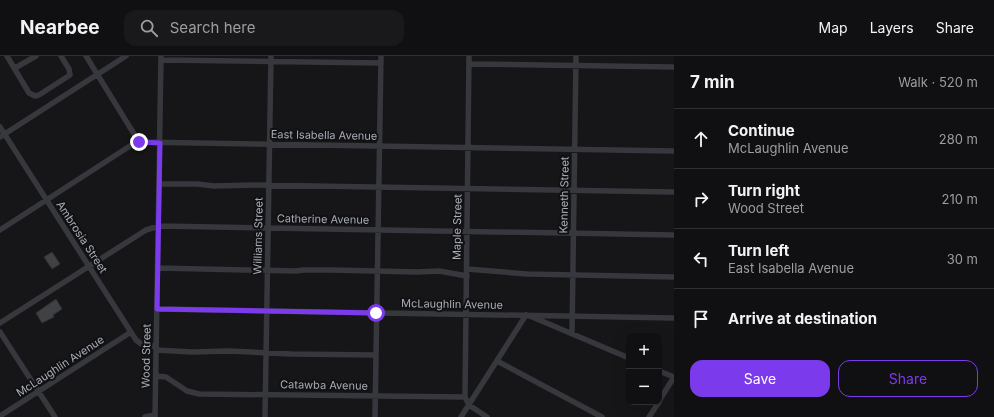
<!DOCTYPE html>
<html lang="en">
<head>
<meta charset="utf-8">
<style>
  body { margin:0; font-family:Inter,sans-serif; background:#19191b; color:#f1f3f6 }
  .controls { position:absolute; right:12px; bottom:12px; display:grid; overflow:hidden; border-radius:8px; box-shadow:0 4px 16px #0002 }
  .controls button { width:36px; height:36px; display:grid; place-items:center; padding:0; border:0; border-bottom:1px solid #303032; background:#101012; color:#f1f3f6; font:20px sans-serif }
  .stop { position:absolute; width:12px; height:12px; margin:-9px; border:3px solid #7c3aed; border-radius:50%; background:#fff }
  .stop.end { background:#7c3aed; border-color:#fff; box-shadow:0 1px 4px #0008 }
  .list { margin:0; padding:0; list-style:none }
  h2 { display:flex; justify-content:space-between; align-items:center; height:52px; margin:0; padding:0 16px; font-size:17px }
  h2 small { font-size:13px; font-weight:400; color:#9c9d9f }
  .list li { display:grid; grid-template-columns:26px 1fr auto; gap:12px; align-items:center; box-sizing:border-box; height:60px; padding:0 16px; border-top:1px solid #303032 }
  .list b { display:block; font-size:15px; white-space:nowrap }
  .list p { margin:0; font-size:13px; white-space:nowrap; color:#9c9d9f }
  .list em { font-size:13px; font-style:normal; color:#9c9d9f }
  .actions { display:flex; gap:8px; padding:12px 16px }
  .actions a { flex:1; padding:9px 0; border:1px solid #7c3aed; border-radius:12px; text-align:center; font-size:14px; color:#7c3aed }
  .actions .main { background:#7c3aed; color:#fff }
  .icon { flex:none; width:22px; height:22px; fill:none; stroke:currentColor; stroke-width:2; stroke-linecap:round; stroke-linejoin:round }
  .map { position:relative; flex:none; width:674px; height:361px; overflow:hidden }
  header { display:flex; align-items:center; gap:24px; box-sizing:border-box; height:56px; padding:0 20px; background:#101012; border-bottom:1px solid #303032 }
  header strong { font-size:19px }
  nav { display:flex; gap:22px; margin-inline-start:auto; font-size:14px }
  .search { width:280px; height:36px; background:#19191b; display:flex; align-items:center; gap:10px; box-sizing:border-box; padding:0 14px; border-radius:12px; color:#9c9d9f; font-size:15px }
  main { display:flex }
  aside { flex:1; background:#101012 }
  .map>svg:first-child { display:block }
  .building { fill:#404145; stroke:#303034 }
  .lines { fill:none; stroke-linecap:round; stroke-linejoin:round }
  .minor { stroke:#37383d; stroke-width:5.5 }
  .route { stroke:#7c3aed; stroke-width:5 }
  .labels { text-anchor:middle; stroke-width:4; stroke-linejoin:round; paint-order:stroke }
  .street-label { font-size:11px; fill:#a8adb8; stroke:#111113 }
</style>
</head>
<body>
<header>
<strong>Nearbee</strong>
<div class="search"><svg class="icon" aria-label="search" viewBox="0 0 24 24"><circle cx="10" cy="10" r="6"/><path d="M15 15l6 6"/></svg>Search here</div>
<nav><a>Map</a><a>Layers</a><a>Share</a></nav>
</header>
<main>
<div class="map">
<svg width="674" height="361" viewBox="0 0 674 361">
  <rect width="100%" height="100%" fill="#161618"/>
  <!-- building -->
  <path class="building" d="M 52,196 L 60,208 L 52,213 L 44,201 Z
    M 56,243 L 62,253 L 53,259 L 54,261 L 42,267 L 36,257 Z"/>
  <g class="lines">
    <!-- minor -->
    <path class="minor" d="M 7,0 L 29,37 L 35,40 L 39,39 L 70,19 L 69,13 L 61,0
      M 86,0 L 139,86
      M 161,4 L 380,7
      M 469,8 L 674,11
      M 15,12 L 36,0
      M 0,71 L 136,284 L 144,290 L 156,290
      M 0,81 L 126,0
      M 159,128 L 197,128 L 214,130 L 255,129 L 674,136
      M 0,174 L 133,88 L 139,86 L 674,95
      M 158,212 L 296,215 L 303,214 L 332,214 L 417,216 L 439,215 L 467,220
      M 467,213 L 527,218 L 674,221
      M 157,253 L 674,262
      M 530,260 L 629,302
      M 0,267 L 146,174 L 159,170 L 674,179
      M 0,276 L 55,361
      M 572,278 L 576,0
      M 156,294 L 192,296 L 229,295 L 291,298 L 376,299
      M 497,305 L 602,361
      M 659,315 L 674,321
      M 156,320 L 166,321 L 187,335 L 199,338 L 465,341 L 469,349 L 487,361
      M 465,341 L 469,0
      M 659,345 L 674,321
      M 0,360 L 131,276
      M 145,361 L 155,359
      M 155,361 L 161,0
      M 265,361 L 271,0
      M 375,361 L 381,0
      M 461,361 L 526,259
      M 649,361 L 659,346"/>
  </g>
  <g class="lines">
    <!-- route -->
    <path class="route" d="M 139,86 L 160,87 L 157,253 L 376,257"/>
  </g>
  <g class="labels">
    <!-- street labels -->
    <g class="street-label">
      <text transform="translate(324 79) rotate(1)" y="4">East Isabella Avenue</text>
      <text transform="translate(564 139) rotate(-89)" y="4">Kenneth Street</text>
      <text transform="translate(323 163) rotate(1)" y="4">Catherine Avenue</text>
      <text transform="translate(457 171) rotate(-89)" y="4">Maple Street</text>
      <text transform="translate(258 180) rotate(-89)" y="4">Williams Street</text>
      <text transform="translate(82 181) rotate(57)" y="4">Ambrosia Street</text>
      <text transform="translate(452 248) rotate(1)" y="4">McLaughlin Avenue</text>
      <text transform="translate(146 300) rotate(-89)" y="4">Wood Street</text>
      <text transform="translate(60 310) rotate(-33)" y="4">McLaughlin Avenue</text>
      <text transform="translate(324 329) rotate(1)" y="4">Catawba Avenue</text>
    </g>
  </g>
</svg>
<div class="controls">
<button>+</button>
<button>−</button>
</div>
<div class="stop" style="left:376px;top:257px"></div>
<div class="stop end" style="left:139px;top:86px"></div>
</div>
<aside>
<h2>7 min<small>Walk · 520 m</small></h2>
<ul class="list">
<li><svg class="icon" aria-label="ahead" viewBox="0 0 24 24"><path d="M12 20V5M6 11l6-6 6 6"/></svg><div><b>Continue</b><p>McLaughlin Avenue</p></div><em>280 m</em></li>
<li><svg class="icon" aria-label="right" viewBox="0 0 24 24"><path d="M7 20v-9h11M14 6l5 5-5 5"/></svg><div><b>Turn right</b><p>Wood Street</p></div><em>210 m</em></li>
<li><svg class="icon" aria-label="left" viewBox="0 0 24 24"><path d="M17 20v-9H6M10 6l-5 5 5 5"/></svg><div><b>Turn left</b><p>East Isabella Avenue</p></div><em>30 m</em></li>
<li><svg class="icon" aria-label="arrive" viewBox="0 0 24 24"><path d="M6 21V4h12l-3 4 3 4H6"/></svg><div><b>Arrive at destination</b></div></li>
</ul>
<div class="actions"><a class="main">Save</a><a>Share</a></div>
</aside>
</main>
</body>
</html>
